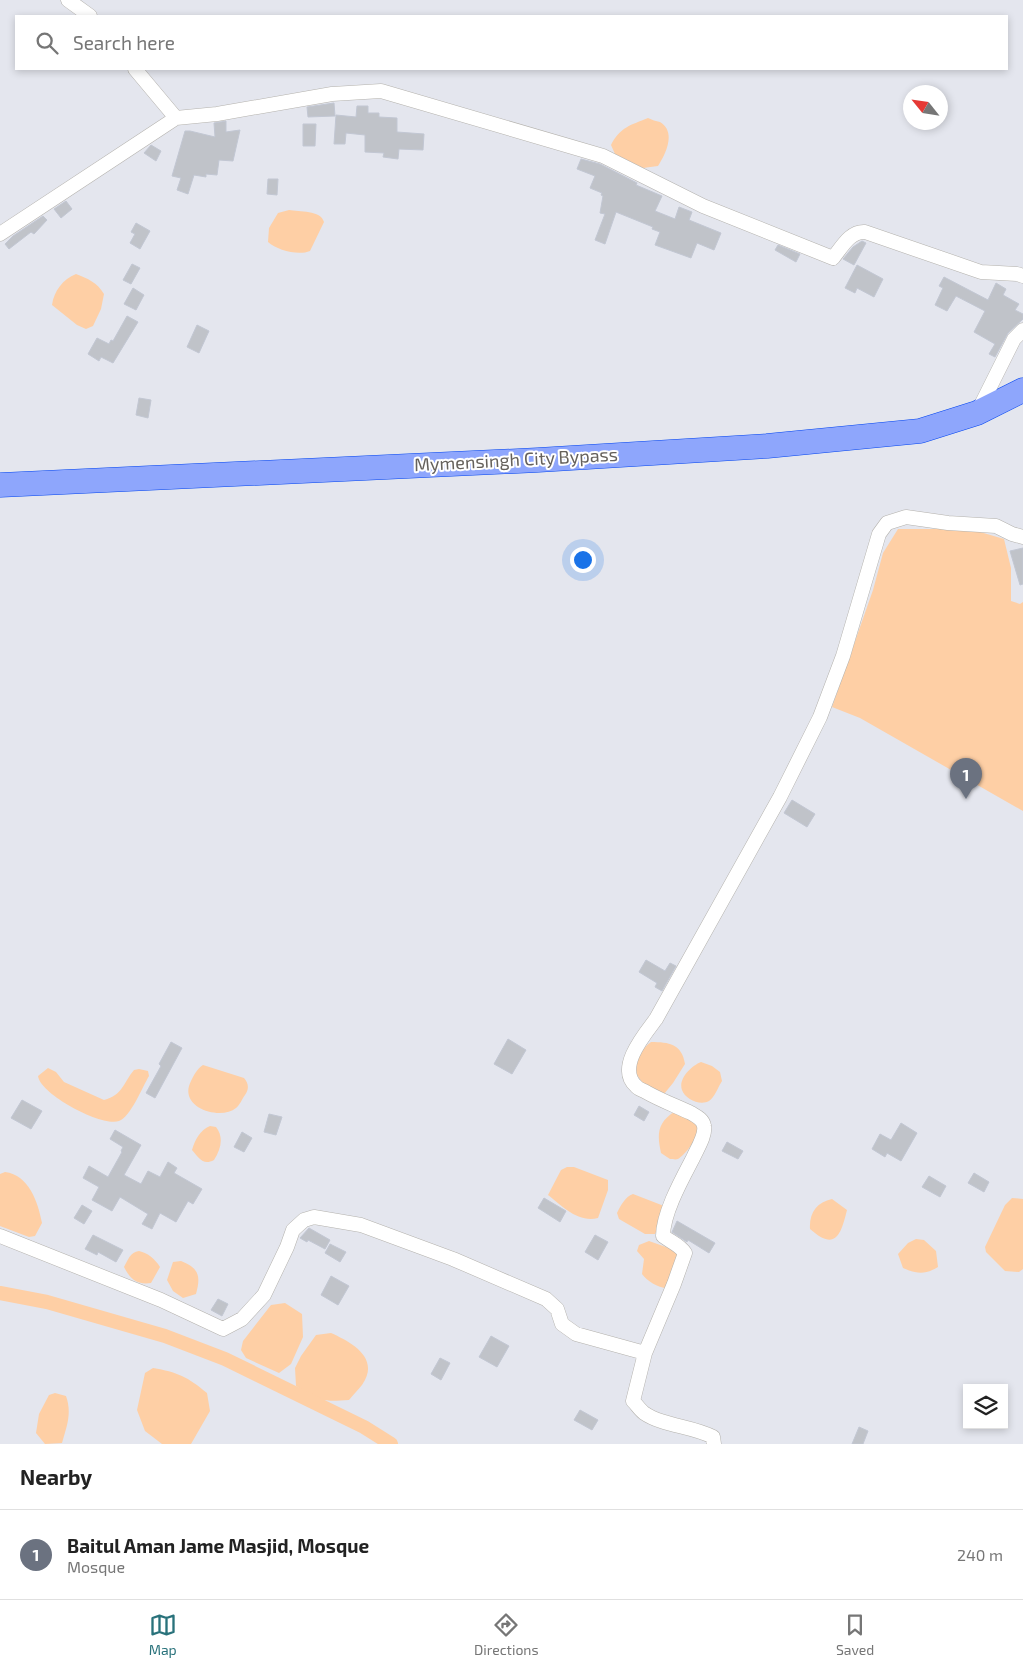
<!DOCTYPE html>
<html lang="en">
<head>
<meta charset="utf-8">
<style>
  body { margin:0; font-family:"Exo 2",sans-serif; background:#f2f2f2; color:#222 }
  .controls { position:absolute; right:15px; bottom:15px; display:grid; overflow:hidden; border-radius:0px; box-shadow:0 2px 8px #0003 }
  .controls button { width:45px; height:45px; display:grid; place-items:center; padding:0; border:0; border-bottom:1px solid #e0e0e0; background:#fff; color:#222; font:25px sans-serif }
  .compass { position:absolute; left:903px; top:85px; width:45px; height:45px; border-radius:50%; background:#fff; box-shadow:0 2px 8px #0003; rotate:300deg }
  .you { position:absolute; left:582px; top:559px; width:18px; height:18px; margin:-12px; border:4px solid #fff; border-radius:50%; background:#1a73e8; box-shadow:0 0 0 8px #1a73e833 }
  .badge { display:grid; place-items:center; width:32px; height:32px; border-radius:50%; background:#29727b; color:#fff; font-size:16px; font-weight:700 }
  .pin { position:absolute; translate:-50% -41px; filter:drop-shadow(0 1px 2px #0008) }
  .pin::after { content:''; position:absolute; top:26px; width:18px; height:15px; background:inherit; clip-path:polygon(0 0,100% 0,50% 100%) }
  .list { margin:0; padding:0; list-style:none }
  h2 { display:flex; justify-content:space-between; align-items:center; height:65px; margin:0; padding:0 20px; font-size:21px }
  h2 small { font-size:16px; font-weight:400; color:#767676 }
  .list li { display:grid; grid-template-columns:32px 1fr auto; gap:15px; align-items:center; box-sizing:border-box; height:90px; padding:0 20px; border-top:1px solid #e0e0e0 }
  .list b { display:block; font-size:19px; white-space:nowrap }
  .list p { margin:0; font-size:16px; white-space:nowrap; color:#767676 }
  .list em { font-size:16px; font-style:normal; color:#767676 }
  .icon { flex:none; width:28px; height:28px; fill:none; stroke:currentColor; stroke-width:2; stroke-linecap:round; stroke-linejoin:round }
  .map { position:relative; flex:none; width:1023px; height:1444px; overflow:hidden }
  .search { position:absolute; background:#fff; box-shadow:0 2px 8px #0003; left:15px; right:15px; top:15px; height:55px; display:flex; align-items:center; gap:12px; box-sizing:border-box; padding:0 18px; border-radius:0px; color:#767676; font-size:19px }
  .sheet { height:155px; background:#fff }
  nav { display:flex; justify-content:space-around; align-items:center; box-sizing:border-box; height:70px; border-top:1px solid #e0e0e0; background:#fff; font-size:14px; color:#767676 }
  nav a { display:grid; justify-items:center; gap:2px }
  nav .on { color:#29727b }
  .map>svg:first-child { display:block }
  .water { fill:#fecfa5 }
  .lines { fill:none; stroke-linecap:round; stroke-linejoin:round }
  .canal { stroke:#fecfa5; stroke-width:14 }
  .building { fill:#c0c3c9; stroke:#c2c7d3 }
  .street-casing { stroke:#b4b2ad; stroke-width:15 }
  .highway-casing { stroke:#0345f0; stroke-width:25 }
  .street { stroke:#fff; stroke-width:14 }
  .highway { stroke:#8ea6fc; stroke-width:24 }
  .labels { text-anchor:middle; stroke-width:4; stroke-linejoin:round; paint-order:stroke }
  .street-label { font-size:18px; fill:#65615c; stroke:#fff }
</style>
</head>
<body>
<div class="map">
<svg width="1023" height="1444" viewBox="0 0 1023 1444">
  <rect width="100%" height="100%" fill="#e4e6ee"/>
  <!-- water -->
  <path class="water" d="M 648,118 C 652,120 656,121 660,122 C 677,132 665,155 658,166 L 643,168 L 615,154 L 611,145 C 620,127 631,125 648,118 Z
    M 289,210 C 299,212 321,210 324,222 L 310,251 C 298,256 277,250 268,242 L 269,228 L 278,213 Z
    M 76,274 C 88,279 97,282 104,294 L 101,309 L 93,326 L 86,329 L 77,325 L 52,305 C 54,291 63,279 76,274 Z
    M 898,529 L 970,529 L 1004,539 L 1011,568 L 1011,601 L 1020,604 L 1023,602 L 1023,811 L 860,718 L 832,707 L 873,590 L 883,553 Z
    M 651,1042 C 669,1042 682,1044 685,1064 L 673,1083 L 664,1094 L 646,1088 L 635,1072 C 637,1060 641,1049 651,1042 Z
    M 701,1062 L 712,1066 L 720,1072 L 722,1081 C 718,1087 715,1097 709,1101 C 700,1106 685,1099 682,1090 C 678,1079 691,1066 701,1062 Z
    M 203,1065 L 244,1078 C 249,1084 249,1089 245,1095 C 242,1099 240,1105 236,1108 C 221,1121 177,1108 191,1081 C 194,1075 197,1069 203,1065 Z
    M 48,1068 L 56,1072 L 64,1082 L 104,1100 C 123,1095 123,1083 134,1070 L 139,1069 L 148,1071 L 149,1076 C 143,1086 130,1118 119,1121 C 101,1127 40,1094 38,1076 Z
    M 674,1112 C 680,1115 690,1118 695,1123 C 704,1131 686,1155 678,1159 C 675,1160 673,1159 670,1159 L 661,1153 C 657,1135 657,1123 674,1112 Z
    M 210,1126 L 216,1127 C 224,1137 221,1149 214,1160 C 203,1166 199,1158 192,1150 C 195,1140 200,1130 210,1126 Z
    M 567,1167 L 574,1167 L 608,1180 L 608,1190 L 598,1218 C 578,1223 562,1206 548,1195 L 561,1170 Z
    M 5,1172 C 29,1175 38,1202 42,1223 L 35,1236 L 29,1237 L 0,1226 L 0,1174 Z
    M 633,1194 L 664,1206 L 664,1215 L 655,1234 L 645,1234 L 619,1219 L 617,1213 C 621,1205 625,1197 633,1194 Z
    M 1012,1198 L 1023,1199 L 1023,1269 L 1019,1272 L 1005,1271 L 986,1252 L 985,1247 L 1005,1205 Z
    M 832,1199 L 847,1210 C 841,1234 836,1252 810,1229 C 809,1213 817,1202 832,1199 Z
    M 916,1239 L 924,1240 L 936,1251 L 938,1267 C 925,1275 917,1274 903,1268 L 898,1254 L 908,1243 Z
    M 649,1241 L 680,1252 L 669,1288 C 659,1289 647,1281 642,1274 L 644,1259 L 637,1251 L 639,1245 Z
    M 139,1251 C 148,1253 155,1259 160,1267 L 151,1283 C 137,1285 130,1279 124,1267 C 128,1260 130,1252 139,1251 Z
    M 181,1261 C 199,1268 201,1276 196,1294 L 183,1298 L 173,1291 L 167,1280 L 173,1262 Z
    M 285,1303 L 302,1314 L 303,1337 L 291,1364 L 279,1373 L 246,1358 L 241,1350 L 243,1341 L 271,1305 Z
    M 331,1333 C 351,1342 381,1358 362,1385 C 358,1390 353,1395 349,1400 C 322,1402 318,1401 296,1386 L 295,1368 L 301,1356 L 316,1335 Z
    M 153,1368 C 177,1372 188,1377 207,1393 L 210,1411 L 191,1444 L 162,1444 L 145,1431 L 137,1410 L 145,1373 Z
    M 55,1393 L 66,1396 C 72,1413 67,1426 62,1443 L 45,1444 L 36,1433 L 39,1414 L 49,1395 Z"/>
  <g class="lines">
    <!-- canal -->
    <path class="canal" d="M 0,1293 L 47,1302 L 165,1336 L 225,1359 L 364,1427 L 391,1444"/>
  </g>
  <!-- building -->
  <path class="building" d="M 334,103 L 335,116 L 308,117 L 307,107 Z
    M 357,106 L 368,106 L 368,113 L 379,113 L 379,117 L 397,118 L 397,132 L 424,134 L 423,150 L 399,149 L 398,159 L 383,157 L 384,153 L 365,152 L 365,135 L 346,133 L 345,144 L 334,144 L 336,115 L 356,117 Z
    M 226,121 L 226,132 L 240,130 L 233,161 L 219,160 L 217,175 L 206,174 L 206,177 L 194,175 L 188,194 L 177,190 L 181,178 L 172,176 L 185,131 L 190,131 L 215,137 L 214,123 Z
    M 303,124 L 316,124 L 315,146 L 303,146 Z
    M 151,145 L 161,151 L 156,161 L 144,153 Z
    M 581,159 L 600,164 L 637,183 L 636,185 L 662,196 L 655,211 L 675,219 L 679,207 L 692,212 L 689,220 L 721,233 L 714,250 L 697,243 L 691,258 L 655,245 L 660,232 L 652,229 L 653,227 L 616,212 L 605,244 L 595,240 L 605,214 L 600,213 L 603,196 L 601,195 L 602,193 L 590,188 L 595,176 L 577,169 Z
    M 268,179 L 278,179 L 277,195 L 267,194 Z
    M 66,201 L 72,209 L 61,218 L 54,209 Z
    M 43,216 L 47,220 L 34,234 L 31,232 L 9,249 L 5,244 L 13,236 Z
    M 136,223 L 150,231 L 140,249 L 130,243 L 135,234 L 131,232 Z
    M 862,241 L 866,243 L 854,265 L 843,259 L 853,247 Z
    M 778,245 L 800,254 L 796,262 L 775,250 Z
    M 132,264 L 140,268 L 131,284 L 123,280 Z
    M 857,265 L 883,279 L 874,297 L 857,288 L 855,293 L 845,288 Z
    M 944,277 L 988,300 L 996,283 L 1006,289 L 1003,295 L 1019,304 L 1015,310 L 1023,314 L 1023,319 L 1008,333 L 995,357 L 989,354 L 995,344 L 974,332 L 985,311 L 956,296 L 947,311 L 935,305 L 943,288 L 939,286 Z
    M 133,288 L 144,295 L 136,310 L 124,304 Z
    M 127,316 L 138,322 L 113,363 L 101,357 L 99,361 L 88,354 L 97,338 L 109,344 L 111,340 L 113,341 Z
    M 197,325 L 209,331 L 199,353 L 187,347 Z
    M 139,398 L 151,400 L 148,418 L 136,415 Z
    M 1023,548 L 1023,584 L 1020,585 L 1010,551 Z
    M 792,800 L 815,814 L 807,827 L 784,813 Z
    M 646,960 L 665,971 L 670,963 L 676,966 L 662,991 L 655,987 L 657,983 L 639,972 Z
    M 508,1039 L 526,1050 L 512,1074 L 494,1064 Z
    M 171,1042 L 182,1048 L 155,1098 L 146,1093 L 161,1066 L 159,1064 Z
    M 22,1100 L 42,1111 L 31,1129 L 11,1118 Z
    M 639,1106 L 649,1112 L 644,1121 L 634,1115 Z
    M 269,1114 L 282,1117 L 276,1135 L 264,1132 Z
    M 901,1123 L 917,1133 L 901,1161 L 887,1153 L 885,1157 L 872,1149 L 880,1134 L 891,1140 Z
    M 115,1130 L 141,1145 L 124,1175 L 141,1184 L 148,1171 L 160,1177 L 168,1162 L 177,1168 L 174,1173 L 202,1189 L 193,1204 L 188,1201 L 176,1222 L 160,1213 L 152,1229 L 142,1224 L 148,1214 L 120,1197 L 112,1211 L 92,1200 L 99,1187 L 83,1178 L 89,1166 L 108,1177 L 122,1152 L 121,1151 L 123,1147 L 110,1139 Z
    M 242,1132 L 252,1138 L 244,1152 L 234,1147 Z
    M 727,1142 L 743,1151 L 738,1159 L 722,1151 Z
    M 974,1173 L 989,1182 L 984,1192 L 968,1183 Z
    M 929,1176 L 946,1186 L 940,1197 L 922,1187 Z
    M 544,1198 L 566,1211 L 560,1222 L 538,1208 Z
    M 82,1205 L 92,1211 L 84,1224 L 74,1218 Z
    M 677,1221 L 715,1243 L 709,1253 L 688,1240 L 687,1242 L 672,1232 Z
    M 309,1228 L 330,1240 L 325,1249 L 308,1240 L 307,1242 L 300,1238 Z
    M 93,1235 L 123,1250 L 116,1262 L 98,1252 L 97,1255 L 85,1249 Z
    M 595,1235 L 608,1242 L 598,1260 L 585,1252 Z
    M 330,1244 L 346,1252 L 340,1262 L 325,1253 Z
    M 331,1276 L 349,1286 L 338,1305 L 321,1295 Z
    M 218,1299 L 228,1304 L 222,1316 L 211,1310 Z
    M 491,1336 L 509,1346 L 497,1367 L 479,1357 Z
    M 440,1358 L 450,1363 L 441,1380 L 431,1374 Z
    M 580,1410 L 598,1420 L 592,1430 L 574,1420 Z
    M 859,1427 L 868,1431 L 863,1444 L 852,1444 Z"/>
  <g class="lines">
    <!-- street casing -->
    <g class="street-casing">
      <path id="street" d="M 68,0 L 90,16
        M 135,69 L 176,118
        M 0,234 L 176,118 L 217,114 L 332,94 L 381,91 L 603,156 L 703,206 L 833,258 C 842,247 850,231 865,232 L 981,272 L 1017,274 L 1023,276
        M 977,413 L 1014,339 L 1023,330
        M 0,1236 L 161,1300 L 223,1329 L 242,1319 L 264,1295 L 287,1247 L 293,1230 L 304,1220 L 314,1217 L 361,1225 L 453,1259 L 546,1299 L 557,1309 L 562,1324 L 576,1334 L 645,1353
        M 714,1444 L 713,1437 C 692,1426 663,1426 644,1413 C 640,1410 637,1405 633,1401 L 645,1353 L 674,1284 L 685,1253 C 680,1245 671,1242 663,1236 C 663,1213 682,1179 693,1158 C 697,1149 706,1135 704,1126 C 703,1119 696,1116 691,1113 C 676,1106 660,1100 646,1092 C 643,1090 638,1089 636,1086 C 616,1068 644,1035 656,1019 L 780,797 L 820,717 L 843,656 L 879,534 L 887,523 L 906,517 L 948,523 L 996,526 L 1012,534 L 1023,537"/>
    </g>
    <!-- highway casing -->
    <g class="highway-casing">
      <path id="highway" d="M 0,485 L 538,460 L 767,446 L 920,431 L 977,413 L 1023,390"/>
    </g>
    <!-- street -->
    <use href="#street" class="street"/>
    <!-- highway -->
    <use href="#highway" class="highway"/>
  </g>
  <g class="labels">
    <!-- street labels -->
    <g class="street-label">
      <text transform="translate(516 460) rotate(-3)" y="6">Mymensingh City Bypass</text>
    </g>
  </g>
</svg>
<div class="controls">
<button><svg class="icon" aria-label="layers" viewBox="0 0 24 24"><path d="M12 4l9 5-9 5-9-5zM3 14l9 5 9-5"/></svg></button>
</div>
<svg class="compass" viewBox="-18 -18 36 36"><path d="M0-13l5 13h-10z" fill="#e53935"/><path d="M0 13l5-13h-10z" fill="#767676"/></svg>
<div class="you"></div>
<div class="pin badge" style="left:966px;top:799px;background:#6b7280">1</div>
<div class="search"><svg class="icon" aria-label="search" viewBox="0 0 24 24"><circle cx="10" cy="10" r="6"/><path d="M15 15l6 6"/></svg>Search here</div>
</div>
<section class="sheet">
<h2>Nearby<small></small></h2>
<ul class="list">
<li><span class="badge" style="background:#6b7280">1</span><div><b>Baitul Aman Jame Masjid, Mosque</b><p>Mosque</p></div><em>240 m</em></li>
</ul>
</section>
<nav>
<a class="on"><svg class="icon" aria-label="map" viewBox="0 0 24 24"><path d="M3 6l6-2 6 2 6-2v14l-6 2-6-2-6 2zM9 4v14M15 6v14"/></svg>Map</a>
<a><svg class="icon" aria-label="directions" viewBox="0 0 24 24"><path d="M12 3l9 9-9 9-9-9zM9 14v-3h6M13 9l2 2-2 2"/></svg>Directions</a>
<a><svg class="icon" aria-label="saved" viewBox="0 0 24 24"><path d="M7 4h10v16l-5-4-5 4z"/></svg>Saved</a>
</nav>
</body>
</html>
